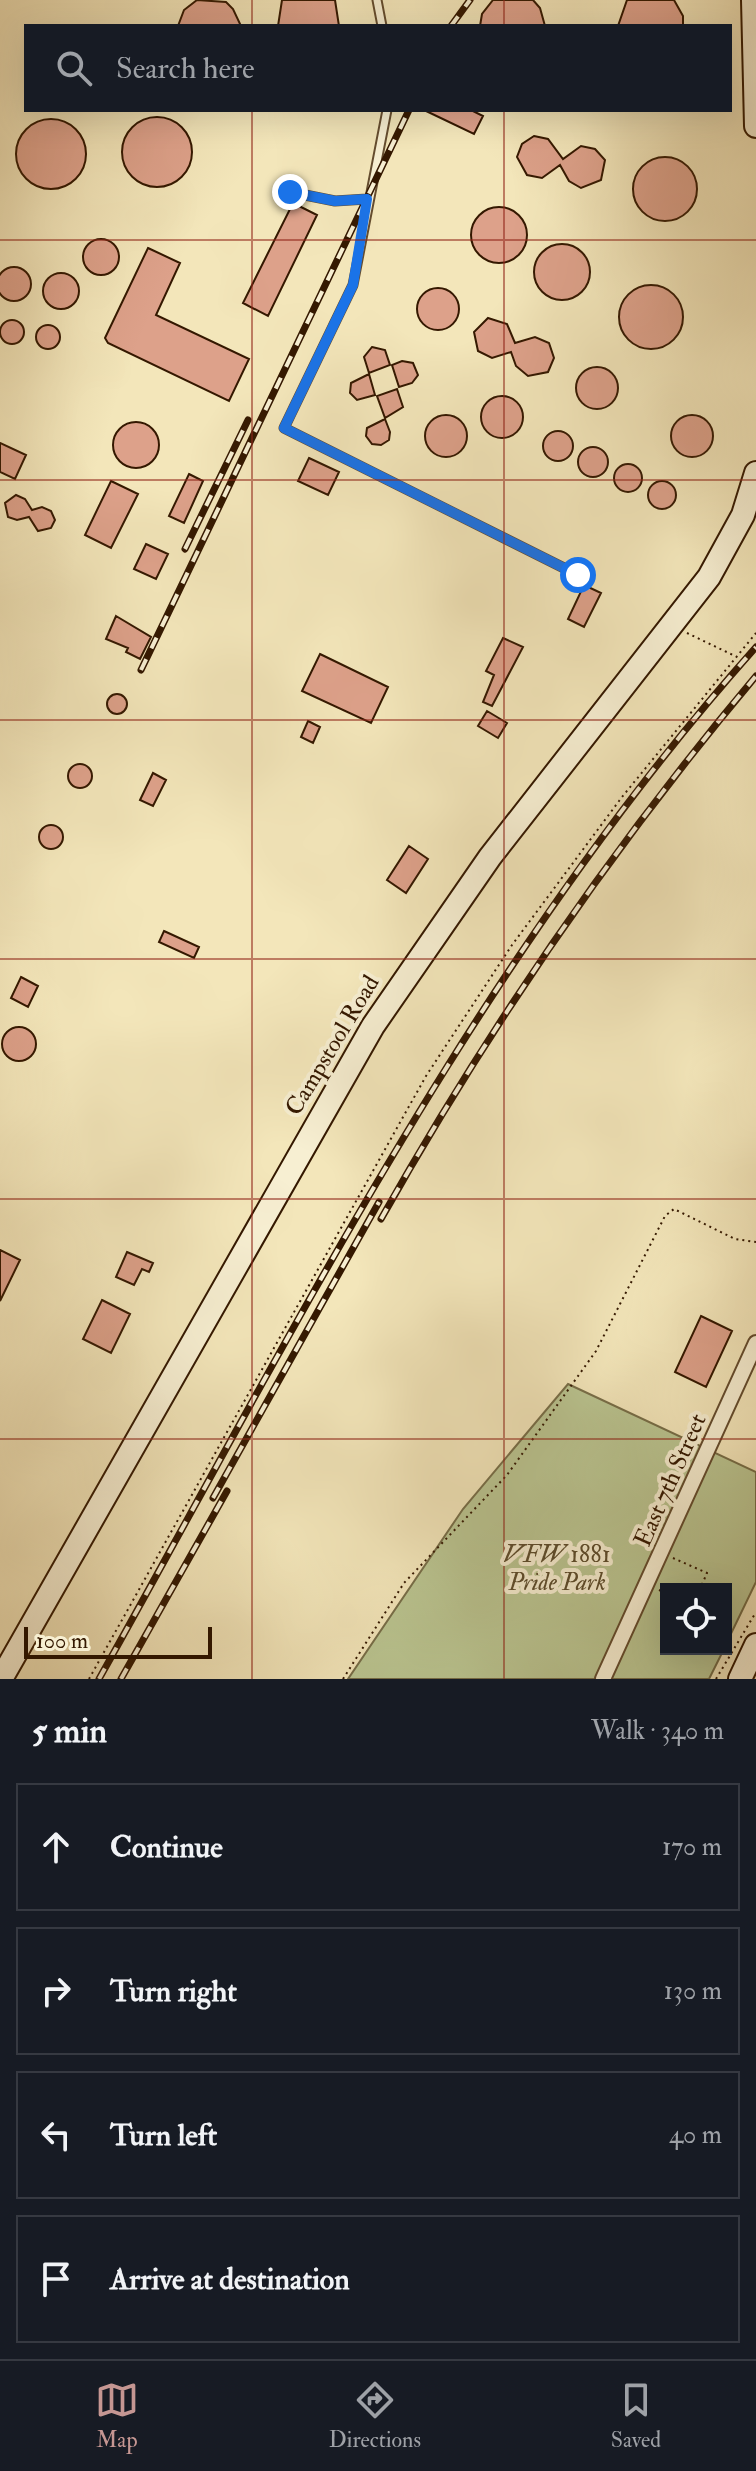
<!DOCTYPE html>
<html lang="en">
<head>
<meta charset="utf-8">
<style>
  body { margin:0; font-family:"IM FELL Double Pica",serif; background:#20242c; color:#f1f3f6 }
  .controls { position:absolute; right:24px; bottom:24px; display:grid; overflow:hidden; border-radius:0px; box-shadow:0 8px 32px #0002 }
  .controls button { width:72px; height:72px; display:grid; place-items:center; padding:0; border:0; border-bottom:2px solid #363941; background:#171b24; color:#f1f3f6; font:40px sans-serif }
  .scale { position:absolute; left:24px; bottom:20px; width:188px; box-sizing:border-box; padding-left:8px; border:4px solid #341800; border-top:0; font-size:22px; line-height:28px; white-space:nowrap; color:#341800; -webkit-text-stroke:6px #f7efd2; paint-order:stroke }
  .stop { position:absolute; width:24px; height:24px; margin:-18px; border:6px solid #1a73e8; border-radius:50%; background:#fff }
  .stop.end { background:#1a73e8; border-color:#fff; box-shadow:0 2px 8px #0008 }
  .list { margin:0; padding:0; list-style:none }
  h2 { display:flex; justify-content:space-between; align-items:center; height:104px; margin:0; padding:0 32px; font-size:34px }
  h2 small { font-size:26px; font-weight:400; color:#9ea1a6 }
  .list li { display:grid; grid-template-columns:52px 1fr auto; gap:24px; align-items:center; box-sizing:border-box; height:128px; margin:0 16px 16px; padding:0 16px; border:2px solid #363941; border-radius:0px }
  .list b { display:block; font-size:30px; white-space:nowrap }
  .list em { font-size:26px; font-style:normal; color:#9ea1a6 }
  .icon { flex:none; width:44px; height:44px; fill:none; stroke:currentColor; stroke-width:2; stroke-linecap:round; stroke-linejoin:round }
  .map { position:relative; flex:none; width:756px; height:1679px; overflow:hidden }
  .search { position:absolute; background:#171b24; box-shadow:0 8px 32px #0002; left:24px; right:24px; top:24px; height:88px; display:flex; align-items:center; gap:20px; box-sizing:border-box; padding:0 28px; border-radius:0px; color:#9ea1a6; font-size:30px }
  .sheet { height:680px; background:#171b24 }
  nav { display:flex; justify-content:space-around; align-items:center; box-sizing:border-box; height:112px; border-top:2px solid #363941; background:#171b24; font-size:22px; color:#9ea1a6 }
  nav a { display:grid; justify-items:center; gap:4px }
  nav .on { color:#c59692 }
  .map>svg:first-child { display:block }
  .green { fill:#bac591; stroke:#776e48; stroke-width:2 }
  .building { fill:#dda18a; stroke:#341800; stroke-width:2 }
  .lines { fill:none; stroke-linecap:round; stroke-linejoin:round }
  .lane-casing { stroke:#644c2e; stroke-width:11 }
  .street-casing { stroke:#644c2e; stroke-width:18 }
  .secondary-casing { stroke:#341800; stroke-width:26 }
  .path { stroke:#341800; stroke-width:2; stroke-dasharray:2 4; stroke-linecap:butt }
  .lane { stroke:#f7efd2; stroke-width:7 }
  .street { stroke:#f7efd2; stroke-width:14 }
  .secondary { stroke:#f7efd2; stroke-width:22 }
  .rail-casing { stroke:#341800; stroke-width:7 }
  .rail { stroke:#f7efd2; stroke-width:4; stroke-dasharray:12; stroke-linecap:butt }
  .route { stroke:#1a73e8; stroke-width:10 }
  .grid { fill:none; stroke:#8f2418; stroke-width:2; stroke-opacity:0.55 }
  .labels { text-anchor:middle; stroke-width:8; stroke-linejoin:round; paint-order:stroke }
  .street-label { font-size:24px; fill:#341800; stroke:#f7efd2 }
  .park-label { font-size:24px; font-style:italic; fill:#5c4c2c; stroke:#f7efd2 }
</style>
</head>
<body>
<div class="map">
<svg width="756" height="1679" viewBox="0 0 756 1679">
  <rect width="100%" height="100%" fill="#f3e6ba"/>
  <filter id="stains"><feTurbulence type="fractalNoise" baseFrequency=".0025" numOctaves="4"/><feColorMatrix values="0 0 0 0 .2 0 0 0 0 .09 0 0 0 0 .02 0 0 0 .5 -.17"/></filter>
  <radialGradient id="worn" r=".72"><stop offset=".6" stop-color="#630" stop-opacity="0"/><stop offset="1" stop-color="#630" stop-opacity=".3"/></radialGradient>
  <!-- green -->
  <path class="green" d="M 568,1384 L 756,1472 L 756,1582 L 726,1644 L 726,1589 L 666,1589 L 666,1649 L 724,1649 L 709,1679 L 348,1679 L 463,1509 Z"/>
  <!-- building -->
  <path class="building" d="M 197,0 L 226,2 L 233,9 L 241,26 L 178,26 L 184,10 Z
    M 282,0 L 335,0 L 339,26 L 278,26 Z
    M 493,0 L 533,0 L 540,8 L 545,26 L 480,26 L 482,14 Z
    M 627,0 L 674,0 L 683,16 L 683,26 L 618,26 Z
    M 424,110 L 471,110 L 483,116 L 474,134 Z
    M122 152a35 35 0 1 1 70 0a35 35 0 1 1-70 0Z
    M16 154a35 35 0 1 1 70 0a35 35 0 1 1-70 0Z
    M 534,136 L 548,139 L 563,159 L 581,146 L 595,149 L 605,160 L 601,180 L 581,188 L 569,181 L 560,165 L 542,178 L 527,175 L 517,157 L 522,144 Z
    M633 189a32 32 0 1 1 64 0a32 32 0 1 1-64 0Z
    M 293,203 L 317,215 L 268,316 L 243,303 Z
    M471 235a28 28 0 1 1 56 0a28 28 0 1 1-56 0Z
    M83 257a18 18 0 1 1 36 0a18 18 0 1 1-36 0Z
    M534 272a28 28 0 1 1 56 0a28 28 0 1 1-56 0Z
    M 148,248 L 180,263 L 156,315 L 249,359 L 229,401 L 108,343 L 105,338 Z
    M-3 284a17 17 0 1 1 34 0a17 17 0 1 1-34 0Z
    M43 291a18 18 0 1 1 36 0a18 18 0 1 1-36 0Z
    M619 317a32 32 0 1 1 64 0a32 32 0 1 1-64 0Z
    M417 309a21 21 0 1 1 42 0a21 21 0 1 1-42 0Z
    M 488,318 L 507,324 L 515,343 L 535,337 L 549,343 L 554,358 L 548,372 L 528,376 L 516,366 L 511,352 L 492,358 L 478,351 L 474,332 Z
    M0 332a12 12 0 1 1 24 0a12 12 0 1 1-24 0Z
    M36 337a12 12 0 1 1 24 0a12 12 0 1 1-24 0Z
    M 372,347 L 385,350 L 390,365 L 369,373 L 364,357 Z
    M 402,361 L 413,363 L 418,375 L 412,383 L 399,387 L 392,365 Z
    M576 388a21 21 0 1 1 42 0a21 21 0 1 1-42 0Z
    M 369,374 L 375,395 L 357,400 L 350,393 L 351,383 Z
    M 397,389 L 403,407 L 385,418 L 377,396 Z
    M481 417a21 21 0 1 1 42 0a21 21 0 1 1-42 0Z
    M671 436a21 21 0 1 1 42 0a21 21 0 1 1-42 0Z
    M425 436a21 21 0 1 1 42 0a21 21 0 1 1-42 0Z
    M 385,419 L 390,432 L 389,440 L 381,445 L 372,444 L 366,436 L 367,428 Z
    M113 445a23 23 0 1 1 46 0a23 23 0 1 1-46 0Z
    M543 446a15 15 0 1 1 30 0a15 15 0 1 1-30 0Z
    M 0,443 L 26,455 L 15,479 L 0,472 Z
    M578 462a15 15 0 1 1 30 0a15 15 0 1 1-30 0Z
    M 309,458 L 339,472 L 328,495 L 298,481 Z
    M614 478a14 14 0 1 1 28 0a14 14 0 1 1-28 0Z
    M 189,474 L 203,481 L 184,523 L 169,516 Z
    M 111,481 L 138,494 L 111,548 L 85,535 Z
    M648 495a14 14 0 1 1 28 0a14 14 0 1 1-28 0Z
    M 16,495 L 25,499 L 32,510 L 42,507 L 51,511 L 55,520 L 51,528 L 38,531 L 29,517 L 17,520 L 8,517 L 5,503 Z
    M 146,544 L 168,554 L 156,579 L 134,569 Z
    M 584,585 L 601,593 L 584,627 L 568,619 Z
    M 116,616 L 151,637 L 140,659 L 126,652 L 128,648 L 106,639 Z
    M 503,638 L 523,647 L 492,706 L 483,702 L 494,675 L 486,671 Z
    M 320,654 L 388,687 L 371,723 L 302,691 Z
    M107 704a10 10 0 1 1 20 0a10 10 0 1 1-20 0Z
    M 487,711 L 507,723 L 498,738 L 478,726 Z
    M 308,721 L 320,727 L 313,743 L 301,737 Z
    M68 776a12 12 0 1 1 24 0a12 12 0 1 1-24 0Z
    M 153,773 L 166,780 L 153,806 L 140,800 Z
    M39 837a12 12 0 1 1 24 0a12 12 0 1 1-24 0Z
    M 409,846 L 428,859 L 406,893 L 387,880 Z
    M 164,931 L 199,947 L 194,958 L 159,942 Z
    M 21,977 L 38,986 L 28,1007 L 11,998 Z
    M2 1044a17 17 0 1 1 34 0a17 17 0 1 1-34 0Z
    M 0,1250 L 20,1260 L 0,1301 Z
    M 127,1252 L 153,1263 L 149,1272 L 142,1269 L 134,1285 L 116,1277 Z
    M 102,1300 L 130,1314 L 111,1353 L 83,1339 Z
    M 701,1316 L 732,1331 L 706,1387 L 675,1372 Z"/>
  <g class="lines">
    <!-- lane casing -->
    <g class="lane-casing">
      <path id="lane" d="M 377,0 L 382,26
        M 387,110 L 353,285 L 284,428 L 578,575
        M 290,192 L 335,201 L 367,199"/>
    </g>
    <!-- street casing -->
    <g class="street-casing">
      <path id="street" d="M 603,1679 L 756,1343"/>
    </g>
    <!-- secondary casing -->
    <g class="secondary-casing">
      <path id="secondary" d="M 753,0 L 756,126
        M 1,1679 L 373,1026 L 490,857 L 709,577 L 743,515 L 756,473
        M 740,1679 L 756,1645"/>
    </g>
    <!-- path -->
    <path class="path" d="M 687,633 L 735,656
      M 673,1558 L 707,1573 L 700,1589
      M 659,1590 L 666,1593
      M 89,1679 L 426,1076 L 512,945 L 622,797 L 756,633
      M 343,1679 L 404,1583 L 507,1475 L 596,1351 L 665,1216 L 674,1209 L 735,1239 L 756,1242
      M 716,1679 L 756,1612"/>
    <!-- lane -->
    <use href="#lane" class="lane"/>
    <!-- street -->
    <use href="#street" class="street"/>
    <!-- secondary -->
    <use href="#secondary" class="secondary"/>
    <!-- rail casing -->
    <g class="rail-casing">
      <path id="rail" d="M 451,26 L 470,0
        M 185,549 L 248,420
        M 141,670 L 409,110
        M 381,1219 C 489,1027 614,845 756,676
        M 213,1498 L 379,1202
        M 99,1679 C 298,1323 482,954 756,647
        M 121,1679 L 227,1491"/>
    </g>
    <!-- rail -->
    <use href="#rail" class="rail"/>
  </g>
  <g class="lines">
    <!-- route -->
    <path class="route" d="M 290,192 L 335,201 L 367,199 L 353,285 L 284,428 L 578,575"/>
  </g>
  <!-- grid -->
  <path class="grid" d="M 252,0 L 252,26M 504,0 L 504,26M 252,110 L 252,1679M 504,110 L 504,1679M 0,240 L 756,240M 0,480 L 756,480M 0,720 L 756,720M 0,959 L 756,959M 0,1199 L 756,1199M 0,1439 L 756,1439"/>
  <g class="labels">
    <!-- street labels -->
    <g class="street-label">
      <text transform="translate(332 1045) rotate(-59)" y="8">Campstool Road</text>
      <text transform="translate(670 1480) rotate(-66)" y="8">East 7th Street</text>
    </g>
    <!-- park labels -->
    <g class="park-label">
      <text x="557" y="1562">VFW 1881<tspan x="557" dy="28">Pride Park</tspan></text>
    </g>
  </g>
  <rect width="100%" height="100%" filter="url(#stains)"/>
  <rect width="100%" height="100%" fill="url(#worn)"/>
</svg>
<div class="controls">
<button><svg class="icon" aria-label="locate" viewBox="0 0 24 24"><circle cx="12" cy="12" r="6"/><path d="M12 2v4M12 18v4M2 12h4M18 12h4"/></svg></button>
</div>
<div class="scale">100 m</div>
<div class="stop" style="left:578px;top:575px"></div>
<div class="stop end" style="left:290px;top:192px"></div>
<div class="search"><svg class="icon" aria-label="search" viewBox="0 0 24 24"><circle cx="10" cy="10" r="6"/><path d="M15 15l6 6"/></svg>Search here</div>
</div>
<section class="sheet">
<h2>5 min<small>Walk · 340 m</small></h2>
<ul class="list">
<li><svg class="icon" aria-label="ahead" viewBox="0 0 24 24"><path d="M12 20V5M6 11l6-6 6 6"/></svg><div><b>Continue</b></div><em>170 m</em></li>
<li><svg class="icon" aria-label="right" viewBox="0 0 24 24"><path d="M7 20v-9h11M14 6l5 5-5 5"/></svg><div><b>Turn right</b></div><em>130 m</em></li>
<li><svg class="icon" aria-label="left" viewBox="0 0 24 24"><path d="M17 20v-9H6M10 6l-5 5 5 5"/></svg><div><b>Turn left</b></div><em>40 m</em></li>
<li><svg class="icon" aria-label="arrive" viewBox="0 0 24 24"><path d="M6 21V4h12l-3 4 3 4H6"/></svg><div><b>Arrive at destination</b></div></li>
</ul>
</section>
<nav>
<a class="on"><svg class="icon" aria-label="map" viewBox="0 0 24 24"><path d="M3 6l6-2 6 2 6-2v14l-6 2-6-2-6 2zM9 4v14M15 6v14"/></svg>Map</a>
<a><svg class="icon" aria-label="directions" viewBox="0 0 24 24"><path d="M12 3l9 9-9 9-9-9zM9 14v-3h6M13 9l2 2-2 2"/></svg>Directions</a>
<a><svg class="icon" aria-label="saved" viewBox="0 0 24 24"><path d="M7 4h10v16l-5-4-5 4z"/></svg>Saved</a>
</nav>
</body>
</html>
